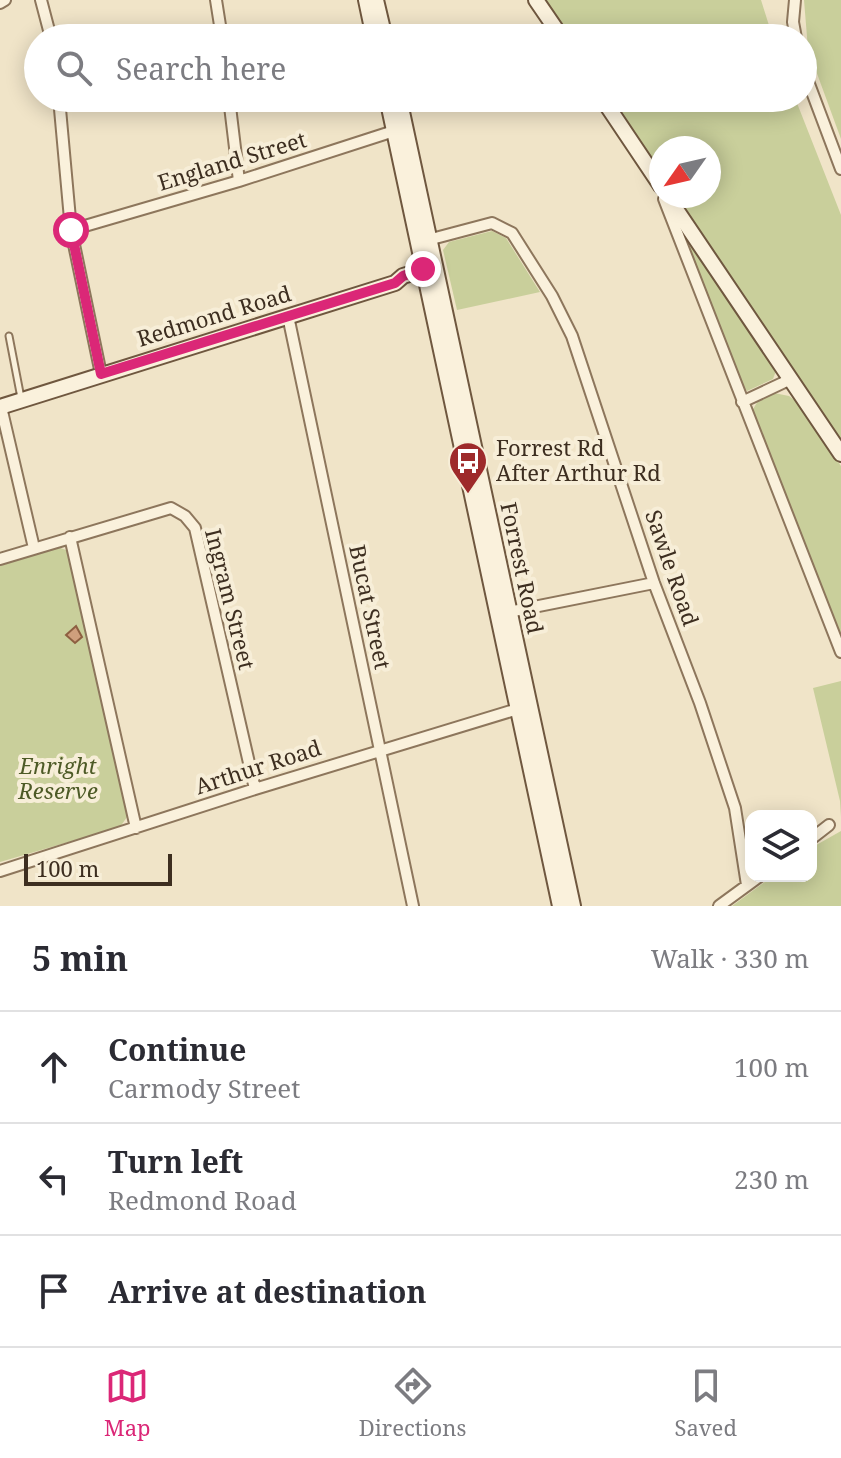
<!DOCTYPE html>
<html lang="en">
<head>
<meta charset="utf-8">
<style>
  body { margin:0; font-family:"Noto Serif",serif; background:#f7f7f7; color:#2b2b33 }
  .controls { position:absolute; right:24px; bottom:24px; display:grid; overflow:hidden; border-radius:16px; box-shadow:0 4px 20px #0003 }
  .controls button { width:72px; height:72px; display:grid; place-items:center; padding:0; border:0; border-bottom:2px solid #e1e1e2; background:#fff; color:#2b2b33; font:40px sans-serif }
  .compass { position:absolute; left:649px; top:136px; width:72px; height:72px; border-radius:50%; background:#fff; box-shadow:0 4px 20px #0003; rotate:236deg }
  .scale { position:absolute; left:24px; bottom:20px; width:148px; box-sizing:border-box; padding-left:8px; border:4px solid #3d2e20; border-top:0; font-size:22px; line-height:28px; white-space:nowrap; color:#3d2e20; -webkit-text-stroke:6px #f7eed8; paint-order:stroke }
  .stop { position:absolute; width:24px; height:24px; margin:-18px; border:6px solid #db2777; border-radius:50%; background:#fff }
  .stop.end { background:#db2777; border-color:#fff; box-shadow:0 2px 8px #0008 }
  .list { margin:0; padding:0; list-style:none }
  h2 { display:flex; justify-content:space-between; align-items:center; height:104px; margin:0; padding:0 32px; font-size:34px }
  h2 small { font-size:26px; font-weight:400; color:#7c7c81 }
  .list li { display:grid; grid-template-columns:52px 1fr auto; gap:24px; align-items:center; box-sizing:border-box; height:112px; padding:0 32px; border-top:2px solid #e1e1e2 }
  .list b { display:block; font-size:30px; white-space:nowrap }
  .list p { margin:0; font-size:26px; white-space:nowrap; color:#7c7c81 }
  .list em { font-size:26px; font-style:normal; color:#7c7c81 }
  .icon { flex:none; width:44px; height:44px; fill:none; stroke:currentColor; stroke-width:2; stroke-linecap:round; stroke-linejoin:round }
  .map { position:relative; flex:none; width:841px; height:906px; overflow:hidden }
  .search { position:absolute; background:#fff; box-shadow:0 4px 20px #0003; left:24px; right:24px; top:24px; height:88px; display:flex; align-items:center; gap:20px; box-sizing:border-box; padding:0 28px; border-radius:44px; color:#7c7c81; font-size:30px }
  .sheet { height:440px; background:#fff }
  nav { display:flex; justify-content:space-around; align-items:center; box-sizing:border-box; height:112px; border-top:2px solid #e1e1e2; background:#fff; font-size:22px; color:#7c7c81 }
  nav a { display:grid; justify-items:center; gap:4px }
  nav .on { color:#db2777 }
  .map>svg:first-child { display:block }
  .green { fill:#c9cf9b }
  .building { fill:#cf9f7d; stroke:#8d5f41; stroke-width:2 }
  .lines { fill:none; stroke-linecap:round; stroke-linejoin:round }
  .lane-casing { stroke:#8d765c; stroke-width:9 }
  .street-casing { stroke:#8d765c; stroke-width:14 }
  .secondary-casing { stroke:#6f573f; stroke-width:18 }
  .lane { stroke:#faf1dc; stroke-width:5 }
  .street { stroke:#faf1dc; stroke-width:10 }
  .secondary { stroke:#faf1dc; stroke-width:14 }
  .route { stroke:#db2777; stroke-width:10 }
  .labels { text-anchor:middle; stroke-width:8; stroke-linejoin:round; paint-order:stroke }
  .street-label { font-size:22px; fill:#3d2e20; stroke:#f7eed8 }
  .poi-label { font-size:22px; fill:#3d2e20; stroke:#f7eed8; text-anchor:start }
  .park-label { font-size:22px; font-style:italic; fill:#4d5a26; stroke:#f7eed8 }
</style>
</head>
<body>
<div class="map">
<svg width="841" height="906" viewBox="0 0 841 906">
  <rect width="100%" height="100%" fill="#f0e4c8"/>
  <!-- green -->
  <path class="green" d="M 545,0 L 761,0 L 773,38 L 570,38 Z
    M 804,0 L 841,0 L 841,139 L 808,49 Z
    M 610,98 L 795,98 L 841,215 L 841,443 L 675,196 L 709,196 L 709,148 L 661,148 L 661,175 Z
    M 492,231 L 506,238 L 540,292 L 457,310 L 443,250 L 449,242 Z
    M 695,244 L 776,371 L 773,379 L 747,391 L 743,386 L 689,247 Z
    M 774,393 L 789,396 L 797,402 L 841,466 L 841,634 L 752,411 L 759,399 Z
    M 58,547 L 66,550 L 70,557 L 127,817 L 120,827 L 0,862 L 0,566 Z
    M 841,681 L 841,817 L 840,801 L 813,688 Z
    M 841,831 L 841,906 L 732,906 L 773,876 L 811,876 L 811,848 Z"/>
  <!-- building -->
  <path class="building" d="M 76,626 L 82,637 L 75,643 L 66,635 Z"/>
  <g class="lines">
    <!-- lane casing -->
    <g class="lane-casing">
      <path id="lane" d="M 9,336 L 21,398"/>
    </g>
    <!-- street casing -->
    <g class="street-casing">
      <path id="street" d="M 41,0 L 51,38
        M 216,0 L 222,38
        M 795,0 L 793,22 L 796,38
        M 0,3 L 5,0
        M 803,68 L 841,169
        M 59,98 L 71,230 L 101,374
        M 229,98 L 239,181
        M 664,199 L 841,652
        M 71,230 L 239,181 L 397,130
        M 424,241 L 492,223 L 512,233 L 552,296 L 572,336 L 654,583 L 700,703 L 735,808 L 747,885
        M 288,316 L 413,906
        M 742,402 L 791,379
        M 1,407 L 34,548
        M 70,537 L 136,828
        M 0,559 L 171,508 L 185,516 L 195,528 L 255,789
        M 504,613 L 654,583
        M 811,839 L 829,825
        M 0,871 L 255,789 L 521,708
        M 719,906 L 760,876"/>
    </g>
    <!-- secondary casing -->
    <g class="secondary-casing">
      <path id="secondary" d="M 366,0 L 374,38
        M 376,0 L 385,38
        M 536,0 L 562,38
        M 387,98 L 560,906
        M 399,98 L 573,906
        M 602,98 L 661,186
        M 667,196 L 841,454
        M 0,407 L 395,283 L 403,276 L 432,267"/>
    </g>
    <!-- lane -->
    <use href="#lane" class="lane"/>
    <!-- street -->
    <use href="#street" class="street"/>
    <!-- secondary -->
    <use href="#secondary" class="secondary"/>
  </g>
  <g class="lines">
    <!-- route -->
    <path class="route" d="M 71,230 L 101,374 L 395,283 L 403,276 L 423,269"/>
  </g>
  <!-- icons -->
  <defs>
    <g id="bus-pin" transform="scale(2)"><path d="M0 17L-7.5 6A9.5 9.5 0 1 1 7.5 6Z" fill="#9e2a2b" stroke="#f7eed8"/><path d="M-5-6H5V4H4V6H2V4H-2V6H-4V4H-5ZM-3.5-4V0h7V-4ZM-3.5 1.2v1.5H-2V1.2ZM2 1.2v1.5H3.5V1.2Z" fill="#fff"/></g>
  </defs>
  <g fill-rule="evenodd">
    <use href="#bus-pin" x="468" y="461"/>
  </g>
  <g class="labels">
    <!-- street labels -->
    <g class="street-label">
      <text transform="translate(232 161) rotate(-17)" y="8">England Street</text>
      <text transform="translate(214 316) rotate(-17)" y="8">Redmond Road</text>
      <text transform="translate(522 568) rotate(78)" y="8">Forrest Road</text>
      <text transform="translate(672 568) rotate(71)" y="8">Sawle Road</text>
      <text transform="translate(230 599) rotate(76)" y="8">Ingram Street</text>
      <text transform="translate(370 607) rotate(78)" y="8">Bucat Street</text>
      <text transform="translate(258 767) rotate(-18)" y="8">Arthur Road</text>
    </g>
    <!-- poi labels -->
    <g class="poi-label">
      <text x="496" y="456">Forrest Rd<tspan x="496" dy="25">After Arthur Rd</tspan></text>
    </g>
    <!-- park labels -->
    <g class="park-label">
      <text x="58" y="774">Enright<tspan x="58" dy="25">Reserve</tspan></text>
    </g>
  </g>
</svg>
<div class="controls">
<button><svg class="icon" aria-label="layers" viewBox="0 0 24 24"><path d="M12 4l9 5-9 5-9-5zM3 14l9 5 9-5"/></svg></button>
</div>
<svg class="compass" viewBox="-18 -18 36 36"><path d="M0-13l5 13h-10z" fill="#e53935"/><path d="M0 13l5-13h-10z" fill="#7c7c81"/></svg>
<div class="scale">100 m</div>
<div class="stop" style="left:71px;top:230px"></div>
<div class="stop end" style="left:423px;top:269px"></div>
<div class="search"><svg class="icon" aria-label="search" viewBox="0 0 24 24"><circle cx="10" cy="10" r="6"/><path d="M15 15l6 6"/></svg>Search here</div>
</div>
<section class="sheet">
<h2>5 min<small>Walk · 330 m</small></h2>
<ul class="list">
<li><svg class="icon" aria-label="ahead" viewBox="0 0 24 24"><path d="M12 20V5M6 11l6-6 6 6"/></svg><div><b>Continue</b><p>Carmody Street</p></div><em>100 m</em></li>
<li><svg class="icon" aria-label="left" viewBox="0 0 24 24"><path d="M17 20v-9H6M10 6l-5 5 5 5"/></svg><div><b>Turn left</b><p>Redmond Road</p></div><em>230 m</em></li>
<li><svg class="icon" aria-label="arrive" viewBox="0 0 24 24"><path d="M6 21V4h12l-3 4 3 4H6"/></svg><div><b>Arrive at destination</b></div></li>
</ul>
</section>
<nav>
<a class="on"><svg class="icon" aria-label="map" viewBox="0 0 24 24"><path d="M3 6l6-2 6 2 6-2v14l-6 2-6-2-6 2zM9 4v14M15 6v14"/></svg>Map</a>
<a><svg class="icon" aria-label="directions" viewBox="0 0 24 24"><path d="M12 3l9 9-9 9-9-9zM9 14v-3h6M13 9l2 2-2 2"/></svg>Directions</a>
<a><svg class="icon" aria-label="saved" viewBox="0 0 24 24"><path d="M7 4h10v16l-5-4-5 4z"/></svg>Saved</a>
</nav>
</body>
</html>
